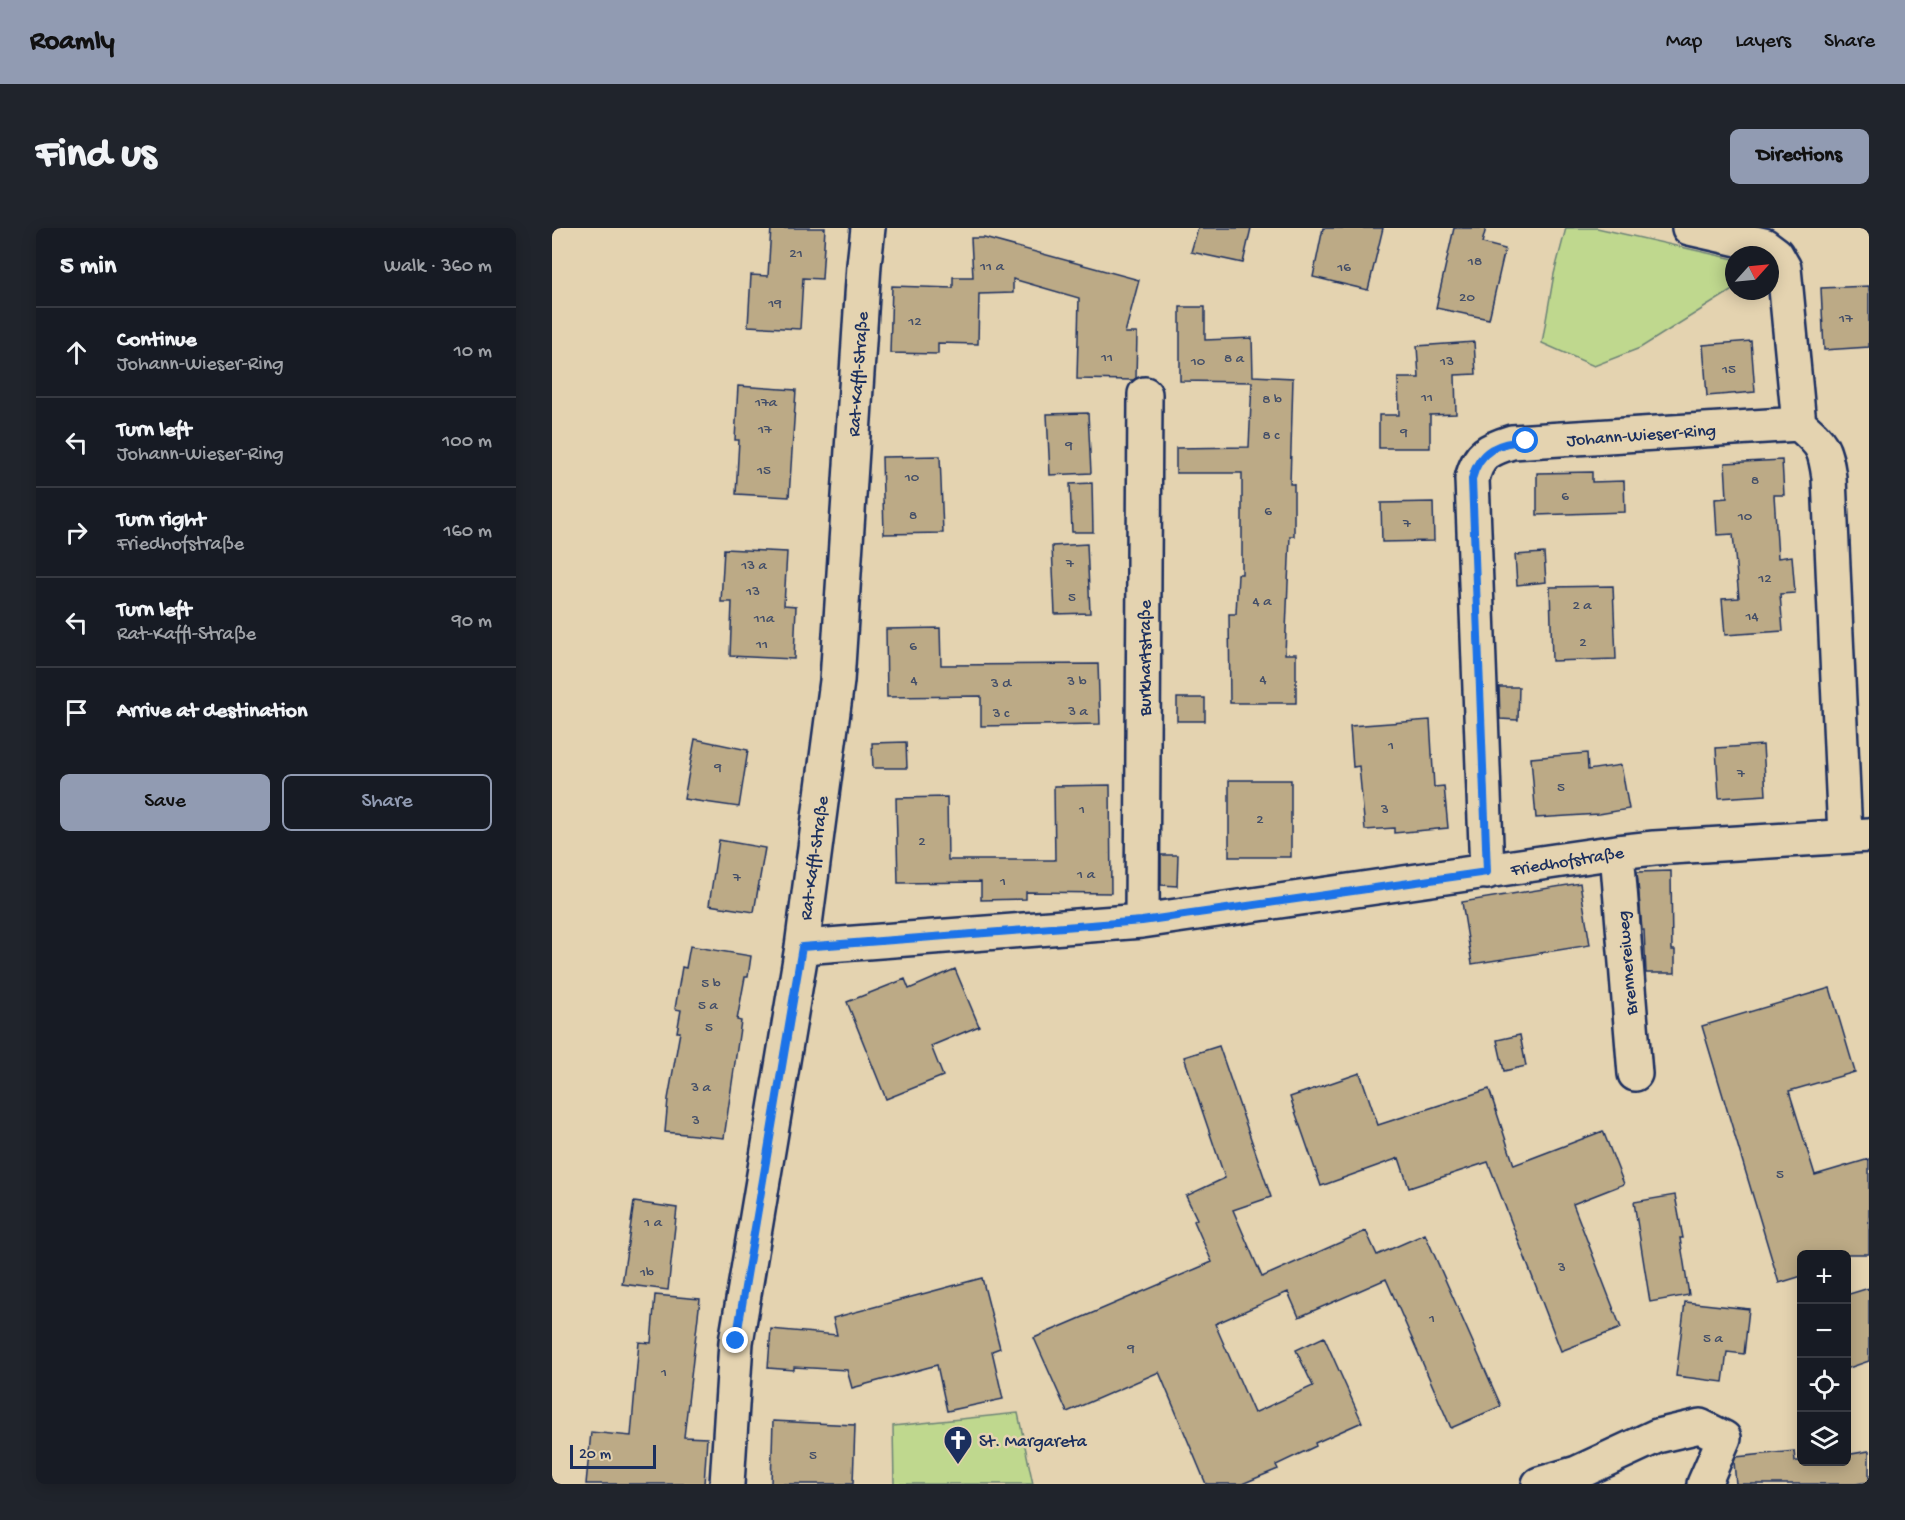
<!DOCTYPE html>
<html lang="en">
<head>
<meta charset="utf-8">
<style>
  body { margin:0; font-family:"Gochi Hand",sans-serif; background:#20242c; color:#f1f3f6 }
  .controls { position:absolute; right:18px; bottom:18px; display:grid; overflow:hidden; border-radius:9px; box-shadow:0 3px 15px #0003 }
  .controls button { width:54px; height:54px; display:grid; place-items:center; padding:0; border:0; border-bottom:2px solid #363941; background:#171b24; color:#f1f3f6; font:30px sans-serif }
  .compass { position:absolute; left:1173px; top:18px; width:54px; height:54px; border-radius:50%; background:#171b24; box-shadow:0 3px 15px #0003; rotate:63deg }
  .scale { position:absolute; left:18px; bottom:15px; width:86px; box-sizing:border-box; padding-left:6px; border:3px solid #1b2f5e; border-top:0; font-size:16px; line-height:21px; white-space:nowrap; color:#1b2f5e; -webkit-text-stroke:4px #e4d3b0; paint-order:stroke }
  .stop { position:absolute; width:18px; height:18px; margin:-14px; border:4px solid #1a73e8; border-radius:50%; background:#fff }
  .stop.end { background:#1a73e8; border-color:#fff; box-shadow:0 2px 6px #0008 }
  .list { margin:0; padding:0; list-style:none }
  h2 { display:flex; justify-content:space-between; align-items:center; height:78px; margin:0; padding:0 24px; font-size:26px }
  h2 small { font-size:20px; font-weight:400; color:#9ea1a6 }
  .list li { display:grid; grid-template-columns:39px 1fr auto; gap:18px; align-items:center; box-sizing:border-box; height:90px; padding:0 24px; border-top:2px solid #363941 }
  .list b { display:block; font-size:22px; white-space:nowrap }
  .list p { margin:0; font-size:20px; white-space:nowrap; color:#9ea1a6 }
  .list em { font-size:20px; font-style:normal; color:#9ea1a6 }
  .actions { display:flex; gap:12px; padding:18px 24px }
  .actions a { flex:1; padding:14px 0; border:2px solid #919bb2; border-radius:9px; text-align:center; font-size:21px; color:#919bb2 }
  .actions .main { background:#919bb2; color:#111 }
  .icon { flex:none; width:33px; height:33px; fill:none; stroke:currentColor; stroke-width:2; stroke-linecap:round; stroke-linejoin:round }
  .map { position:relative; flex:none; width:1317px; height:1256px; overflow:hidden; border-radius:9px }
  header { display:flex; align-items:center; gap:36px; box-sizing:border-box; height:84px; padding:0 30px; background:#919bb2; color:#111 }
  header strong { font-size:28px }
  nav { display:flex; gap:33px; margin-inline-start:auto; font-size:21px }
  .intro { display:flex; align-items:center; justify-content:space-between; box-sizing:border-box; height:144px; padding:0 36px }
  h1 { margin:0; font-size:42px }
  .button { padding:15px 27px; border-radius:9px; background:#919bb2; color:#111; font-size:21px; font-weight:700 }
  main { display:flex; gap:36px; padding:0 36px }
  aside { flex:1; background:#171b24; border-radius:9px; box-shadow:0 3px 15px #0003 }
  .map>svg:first-child { display:block }
  .green { fill:#bfd88e; stroke:#6d8476; stroke-width:1.5 }
  .building { fill:#bcaa86; stroke:#1b2f5e; stroke-width:1.5 }
  .lines { fill:none; stroke-linecap:round; stroke-linejoin:round }
  .minor-casing { stroke:#1b2f5e; stroke-width:38 }
  .minor { stroke:#e4d3b0; stroke-width:33 }
  .route { stroke:#1a73e8; stroke-width:8 }
  .labels { text-anchor:middle; stroke-width:5; stroke-linejoin:round; paint-order:stroke }
  .number-label { font-size:15px; fill:#434e68 }
  .street-label { font-size:18px; fill:#1b2f5e; stroke:#e4d3b0 }
  .poi-label { font-size:18px; fill:#1b2f5e; stroke:#e4d3b0; text-anchor:start }
</style>
</head>
<body>
<header>
<strong>Roamly</strong>
<nav><a>Map</a><a>Layers</a><a>Share</a></nav>
</header>
<div class="intro"><h1>Find us</h1><a class="button">Directions</a></div>
<main>
<aside>
<h2>5 min<small>Walk · 360 m</small></h2>
<ul class="list">
<li><svg class="icon" aria-label="ahead" viewBox="0 0 24 24"><path d="M12 20V5M6 11l6-6 6 6"/></svg><div><b>Continue</b><p>Johann-Wieser-Ring</p></div><em>10 m</em></li>
<li><svg class="icon" aria-label="left" viewBox="0 0 24 24"><path d="M17 20v-9H6M10 6l-5 5 5 5"/></svg><div><b>Turn left</b><p>Johann-Wieser-Ring</p></div><em>100 m</em></li>
<li><svg class="icon" aria-label="right" viewBox="0 0 24 24"><path d="M7 20v-9h11M14 6l5 5-5 5"/></svg><div><b>Turn right</b><p>Friedhofstraße</p></div><em>160 m</em></li>
<li><svg class="icon" aria-label="left" viewBox="0 0 24 24"><path d="M17 20v-9H6M10 6l-5 5 5 5"/></svg><div><b>Turn left</b><p>Rat-Kaffl-Straße</p></div><em>90 m</em></li>
<li><svg class="icon" aria-label="arrive" viewBox="0 0 24 24"><path d="M6 21V4h12l-3 4 3 4H6"/></svg><div><b>Arrive at destination</b></div></li>
</ul>
<div class="actions"><a class="main">Save</a><a>Share</a></div>
</aside>
<div class="map">
<svg width="1317" height="1256" viewBox="0 0 1317 1256">
  <rect width="100%" height="100%" fill="#e4d3b0"/>
  <filter id="ink" filterUnits="userSpaceOnUse"><feTurbulence type="fractalNoise" baseFrequency=".0167" numOctaves="2"/><feDisplacementMap in="SourceGraphic" scale="12" xChannelSelector="R" yChannelSelector="G"/><feConvolveMatrix kernelMatrix="1 2 1 2 8 2 1 2 1" color-interpolation-filters="sRGB"/></filter>
  <g filter="url(#ink)">
    <!-- green -->
    <path class="green" d="M 1014,0 L 1045,0 L 1182,31 L 1182,61 L 1088,120 L 1042,138 L 990,115 L 1002,46 Z
      M 466,1185 L 481,1256 L 342,1256 L 341,1198 Z"/>
    <!-- building -->
    <path class="building" d="M 219,0 L 273,0 L 270,51 L 251,50 L 248,101 L 196,98 L 199,47 L 216,48 Z
      M 646,0 L 699,0 L 691,35 L 639,24 Z
      M 771,0 L 831,0 L 816,62 L 761,49 Z
      M 902,0 L 934,0 L 930,15 L 953,21 L 937,91 L 884,80 Z
      M 419,10 L 432,10 L 587,52 L 573,105 L 585,105 L 584,150 L 581,152 L 525,151 L 527,70 L 461,51 L 461,65 L 427,66 L 426,116 L 386,115 L 386,126 L 338,125 L 340,58 L 401,60 L 401,49 L 421,49 Z
      M 1317,58 L 1317,119 L 1272,122 L 1269,60 Z
      M 628,79 L 653,79 L 653,112 L 700,110 L 701,148 L 741,150 L 738,256 L 742,256 L 742,308 L 738,308 L 733,426 L 744,426 L 744,475 L 678,475 L 677,386 L 684,386 L 686,346 L 690,346 L 690,245 L 624,245 L 624,220 L 697,219 L 700,154 L 628,153 Z
      M 1199,113 L 1203,164 L 1155,168 L 1151,117 Z
      M 922,114 L 924,146 L 903,147 L 904,186 L 878,187 L 878,220 L 827,220 L 827,187 L 847,187 L 846,150 L 867,150 L 865,118 Z
      M 186,158 L 244,162 L 237,269 L 184,266 L 187,212 L 183,212 Z
      M 536,185 L 539,245 L 498,247 L 495,186 Z
      M 388,228 L 391,305 L 332,306 L 330,229 Z
      M 1230,232 L 1232,267 L 1222,267 L 1226,330 L 1240,328 L 1243,365 L 1228,366 L 1231,403 L 1173,407 L 1170,371 L 1187,370 L 1181,306 L 1165,307 L 1163,271 L 1175,270 L 1173,235 Z
      M 1040,244 L 1040,254 L 1072,253 L 1073,284 L 985,287 L 985,245 Z
      M 540,255 L 541,304 L 520,304 L 518,256 Z
      M 881,274 L 882,313 L 830,314 L 829,275 Z
      M 535,316 L 538,385 L 503,386 L 500,318 Z
      M 172,321 L 235,324 L 232,377 L 244,378 L 242,431 L 178,428 L 180,374 L 169,374 Z
      M 992,325 L 994,354 L 965,357 L 963,327 Z
      M 1061,358 L 1064,431 L 1000,433 L 998,359 Z
      M 388,400 L 389,437 L 546,436 L 548,496 L 429,498 L 429,468 L 335,469 L 334,401 Z
      M 947,459 L 967,459 L 966,492 L 948,491 Z
      M 625,470 L 653,470 L 653,493 L 625,493 Z
      M 878,492 L 882,559 L 892,558 L 896,600 L 842,605 L 842,600 L 813,602 L 807,538 L 801,539 L 798,498 Z
      M 143,511 L 196,522 L 187,579 L 132,571 Z
      M 354,514 L 355,540 L 321,540 L 320,515 Z
      M 1211,517 L 1214,567 L 1167,570 L 1164,520 Z
      M 1035,525 L 1036,542 L 1069,537 L 1077,581 L 1047,586 L 984,590 L 979,530 Z
      M 677,552 L 739,552 L 739,629 L 677,629 Z
      M 558,557 L 559,665 L 474,664 L 474,671 L 429,672 L 429,654 L 346,655 L 344,570 L 395,569 L 396,632 L 503,632 L 502,558 Z
      M 167,612 L 213,620 L 202,684 L 157,677 Z
      M 609,627 L 626,627 L 625,658 L 609,657 Z
      M 1119,643 L 1120,722 L 1123,722 L 1123,745 L 1094,745 L 1092,702 L 1090,702 L 1085,644 Z
      M 1028,655 L 1038,717 L 920,736 L 910,674 Z
      M 138,718 L 199,728 L 196,749 L 193,749 L 185,792 L 189,793 L 172,910 L 113,904 L 116,871 L 128,804 L 125,804 L 129,782 L 123,781 L 130,739 L 134,740 Z
      M 403,741 L 427,798 L 379,818 L 391,848 L 334,871 L 295,774 L 353,751 L 357,761 Z
      M 1278,760 L 1303,844 L 1237,863 L 1263,947 L 1317,931 L 1317,1026 L 1250,1026 L 1250,1048 L 1227,1055 L 1150,798 Z
      M 968,807 L 974,838 L 952,843 L 945,812 Z
      M 667,818 L 719,969 L 681,982 L 710,1049 L 814,1003 L 825,1027 L 873,1006 L 949,1178 L 899,1200 L 834,1051 L 747,1089 L 736,1064 L 663,1096 L 702,1185 L 761,1158 L 744,1122 L 772,1109 L 810,1194 L 763,1215 L 764,1218 L 724,1237 L 726,1241 L 690,1256 L 654,1256 L 607,1144 L 515,1184 L 482,1110 L 660,1034 L 642,993 L 645,991 L 634,968 L 673,950 L 632,829 Z
      M 808,845 L 826,897 L 937,861 L 962,937 L 1051,903 L 1072,956 L 1021,976 L 1069,1100 L 1009,1123 L 936,934 L 857,960 L 847,930 L 769,958 L 738,869 Z
      M 1123,967 L 1131,1010 L 1128,1010 L 1137,1067 L 1098,1074 L 1082,974 Z
      M 82,974 L 125,980 L 116,1062 L 70,1056 Z
      M 430,1050 L 448,1120 L 440,1123 L 451,1171 L 395,1183 L 385,1137 L 300,1160 L 295,1142 L 242,1139 L 242,1142 L 216,1140 L 219,1101 L 285,1107 L 281,1090 Z
      M 1317,1060 L 1317,1133 L 1294,1141 L 1294,1067 Z
      M 103,1067 L 148,1071 L 132,1209 L 155,1210 L 152,1256 L 34,1256 L 39,1204 L 79,1208 L 87,1114 L 99,1115 Z
      M 1133,1074 L 1197,1081 L 1192,1126 L 1175,1124 L 1171,1154 L 1124,1148 Z
      M 221,1193 L 303,1197 L 301,1256 L 219,1256 Z
      M 1242,1223 L 1243,1233 L 1294,1233 L 1294,1227 L 1317,1223 L 1317,1254 L 1303,1256 L 1184,1256 L 1182,1234 L 1184,1229 Z"/>
    <g class="lines">
      <!-- minor casing -->
      <g class="minor-casing">
        <path id="minor" d="M 1137,0 L 1212,17 L 1224,26 L 1232,40 L 1247,196
          M 1065,624 L 1083,846
          M 935,644 L 920,251 C 926,226 937,221 960,214 L 1247,196 C 1270,216 1273,219 1277,250 L 1293,608
          M 590,693 L 593,166
          M 250,719 L 590,693 L 1065,624 L 1102,620 L 1317,607
          M 175,1256 L 184,1114 L 250,719 L 285,453 L 312,37 L 316,0
          M 987,1256 L 1025,1245 L 1105,1208 L 1148,1198 L 1172,1210 L 1152,1256"/>
      </g>
      <!-- minor -->
      <use href="#minor" class="minor"/>
    </g>
  </g>
  <g class="lines" filter="url(#ink)">
    <!-- route -->
    <path class="route" d="M 184,1113 L 250,719 L 590,693 L 935,644 L 920,251 C 927,222 947,214 974,213"/>
  </g>
  <!-- icons -->
  <defs>
    <g id="church-pin" transform="scale(1.5)"><path d="M0 17L-7.5 6A9.5 9.5 0 1 1 7.5 6Z" fill="#1b2f5e" stroke="#e4d3b0"/><path d="M-1.2-6h2.4v3.5h3.3v2.4h-3.3V6h-2.4V-.1h-3.3v-2.4h3.3Z" fill="#fff"/></g>
  </defs>
  <g fill-rule="evenodd">
    <use href="#church-pin" x="406" y="1212"/>
  </g>
  <g class="labels">
    <!-- number labels -->
    <g class="number-label">
      <text x="244" y="29">21</text>
      <text x="923" y="37">18</text>
      <text x="440" y="42">11 a</text>
      <text x="792" y="43">16</text>
      <text x="915" y="73">20</text>
      <text x="223" y="79">19</text>
      <text x="1294" y="94">17</text>
      <text x="363" y="97">12</text>
      <text x="555" y="133">11</text>
      <text x="682" y="134">8 a</text>
      <text x="646" y="137">10</text>
      <text x="895" y="137">13</text>
      <text x="1177" y="145">15</text>
      <text x="875" y="173">11</text>
      <text x="720" y="175">8 b</text>
      <text x="214" y="178">17a</text>
      <text x="213" y="205">17</text>
      <text x="852" y="208">9</text>
      <text x="719" y="211">8 c</text>
      <text x="517" y="221">9</text>
      <text x="212" y="246">15</text>
      <text x="360" y="253">10</text>
      <text x="1203" y="256">8</text>
      <text x="1013" y="272">6</text>
      <text x="716" y="287">6</text>
      <text x="361" y="291">8</text>
      <text x="1193" y="292">10</text>
      <text x="855" y="299">7</text>
      <text x="518" y="339">7</text>
      <text x="202" y="341">13 a</text>
      <text x="1213" y="354">12</text>
      <text x="201" y="367">13</text>
      <text x="520" y="373">5</text>
      <text x="710" y="377">4 a</text>
      <text x="1030" y="381">2 a</text>
      <text x="1200" y="392">14</text>
      <text x="212" y="394">11a</text>
      <text x="1031" y="418">2</text>
      <text x="210" y="420">11</text>
      <text x="361" y="422">6</text>
      <text x="711" y="455">4</text>
      <text x="362" y="456">4</text>
      <text x="525" y="457">3 b</text>
      <text x="449" y="459">3 d</text>
      <text x="526" y="487">3 a</text>
      <text x="449" y="489">3 c</text>
      <text x="839" y="521">1</text>
      <text x="166" y="543">9</text>
      <text x="1189" y="549">7</text>
      <text x="1009" y="563">5</text>
      <text x="530" y="585">1</text>
      <text x="833" y="585">3</text>
      <text x="708" y="595">2</text>
      <text x="370" y="617">2</text>
      <text x="534" y="650">1 a</text>
      <text x="185" y="653">7</text>
      <text x="451" y="657">1</text>
      <text x="159" y="759">5 b</text>
      <text x="156" y="781">5 a</text>
      <text x="157" y="803">5</text>
      <text x="149" y="863">3 a</text>
      <text x="144" y="896">3</text>
      <text x="1228" y="950">5</text>
      <text x="101" y="998">1 a</text>
      <text x="1010" y="1043">3</text>
      <text x="95" y="1048">1b</text>
      <text x="880" y="1094">1</text>
      <text x="1161" y="1114">5 a</text>
      <text x="579" y="1124">9</text>
      <text x="112" y="1148">1</text>
      <text x="261" y="1231">5</text>
    </g>
    <!-- street labels -->
    <g class="street-label">
      <text transform="translate(305 146) rotate(-86)" y="6">Rat-Kaffl-Straße</text>
      <text transform="translate(1089 206) rotate(-4)" y="6">Johann-Wieser-Ring</text>
      <text transform="translate(592 430) rotate(-90)" y="6">Burkhartstraße</text>
      <text transform="translate(261 630) rotate(-82)" y="6">Rat-Kaffl-Straße</text>
      <text transform="translate(1015 632) rotate(-9)" y="6">Friedhofstraße</text>
      <text transform="translate(1074 735) rotate(-95)" y="6">Brennereiweg</text>
    </g>
    <!-- poi labels -->
    <g class="poi-label">
      <text x="427" y="1218">St. Margareta</text>
    </g>
  </g>
</svg>
<div class="controls">
<button>+</button>
<button>−</button>
<button><svg class="icon" aria-label="locate" viewBox="0 0 24 24"><circle cx="12" cy="12" r="6"/><path d="M12 2v4M12 18v4M2 12h4M18 12h4"/></svg></button>
<button><svg class="icon" aria-label="layers" viewBox="0 0 24 24"><path d="M12 4l9 5-9 5-9-5zM3 14l9 5 9-5"/></svg></button>
</div>
<svg class="compass" viewBox="-18 -18 36 36"><path d="M0-13l5 13h-10z" fill="#e53935"/><path d="M0 13l5-13h-10z" fill="#9ea1a6"/></svg>
<div class="scale">20 m</div>
<div class="stop" style="left:974px;top:213px"></div>
<div class="stop end" style="left:184px;top:1113px"></div>
</div>
</main>
</body>
</html>
